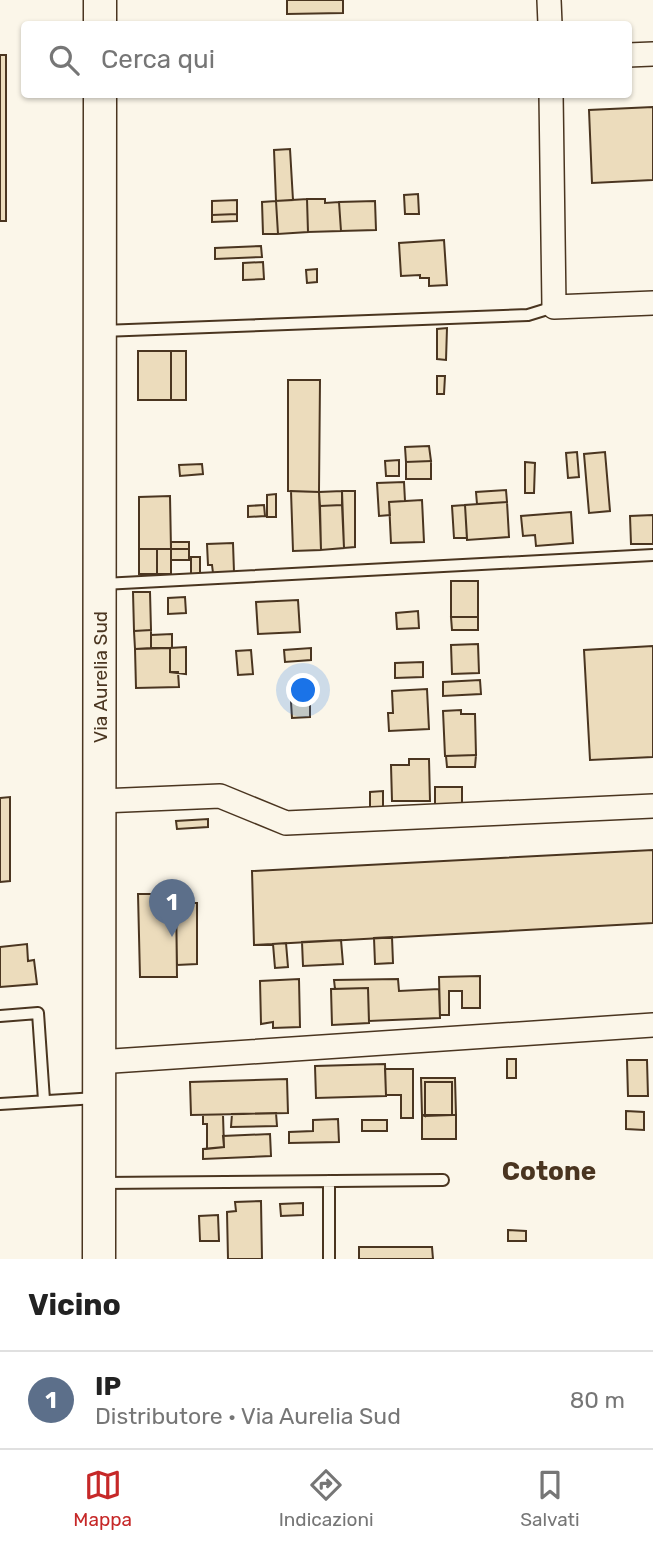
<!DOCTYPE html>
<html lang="it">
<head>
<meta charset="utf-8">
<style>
  body { margin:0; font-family:Rubik,sans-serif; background:#f2f2f2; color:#222 }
  .you { position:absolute; left:304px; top:691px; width:24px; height:24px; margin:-18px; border:5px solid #fff; border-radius:50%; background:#1a73e8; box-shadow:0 0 0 10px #1a73e833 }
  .badge { display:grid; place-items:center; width:46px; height:46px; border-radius:50%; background:#c62828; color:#fff; font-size:23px; font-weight:700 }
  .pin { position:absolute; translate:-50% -58px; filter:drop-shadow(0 2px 4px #0008) }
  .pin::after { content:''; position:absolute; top:37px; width:24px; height:21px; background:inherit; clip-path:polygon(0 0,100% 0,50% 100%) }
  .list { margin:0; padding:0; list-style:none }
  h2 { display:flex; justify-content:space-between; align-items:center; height:91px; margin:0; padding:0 28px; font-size:30px }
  h2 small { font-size:23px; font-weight:400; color:#767676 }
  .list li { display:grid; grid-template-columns:46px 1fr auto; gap:21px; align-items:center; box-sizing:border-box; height:98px; padding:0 28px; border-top:2px solid #e0e0e0 }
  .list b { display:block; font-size:26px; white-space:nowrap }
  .list p { margin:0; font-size:23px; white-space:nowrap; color:#767676 }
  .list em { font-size:23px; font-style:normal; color:#767676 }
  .icon { flex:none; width:38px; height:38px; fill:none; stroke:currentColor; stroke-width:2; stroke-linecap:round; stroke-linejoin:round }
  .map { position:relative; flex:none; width:653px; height:1259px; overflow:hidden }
  .search { position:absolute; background:#fff; box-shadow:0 2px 5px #0004; left:21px; right:21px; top:21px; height:77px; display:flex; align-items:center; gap:18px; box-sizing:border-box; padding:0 24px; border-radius:7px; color:#767676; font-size:26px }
  .sheet { height:189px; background:#fff }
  nav { display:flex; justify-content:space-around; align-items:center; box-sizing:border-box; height:98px; border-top:2px solid #e0e0e0; background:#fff; font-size:19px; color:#767676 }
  nav a { display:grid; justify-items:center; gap:4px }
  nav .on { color:#c62828 }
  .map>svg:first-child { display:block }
  .building { fill:#ecdcbc; stroke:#4a3520; stroke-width:2 }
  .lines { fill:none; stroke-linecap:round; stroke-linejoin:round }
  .lane-casing { stroke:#4a3520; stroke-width:14 }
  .street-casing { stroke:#4a3520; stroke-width:26 }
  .secondary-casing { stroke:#4a3520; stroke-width:35 }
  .lane { stroke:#fbf6e9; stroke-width:10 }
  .street { stroke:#fbf6e9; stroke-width:23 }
  .secondary { stroke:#fbf6e9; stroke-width:32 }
  .labels { text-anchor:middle; stroke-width:5; stroke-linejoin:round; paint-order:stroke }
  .street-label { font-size:19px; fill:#4a3520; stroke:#fbf6e9 }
  .district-label { font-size:26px; font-weight:bold; fill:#4a3520; stroke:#fbf6e9 }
</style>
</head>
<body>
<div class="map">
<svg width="653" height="1259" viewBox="0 0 653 1259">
  <rect width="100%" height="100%" fill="#fbf6e9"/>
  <!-- building -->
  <path class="building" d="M 287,0 L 343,0 L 343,13 L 287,14 Z
    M 0,55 L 6,55 L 6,221 L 0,221 Z
    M 653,107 L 653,180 L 592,183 L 589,110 Z
    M 290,149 L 293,200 L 276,201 L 274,150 Z
    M 418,194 L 419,214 L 405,214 L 404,195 Z
    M 307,199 L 325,199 L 325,203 L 339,202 L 341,231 L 308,232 Z
    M 307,199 L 308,232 L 278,234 L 276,201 Z
    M 237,200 L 237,214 L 212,215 L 212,201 Z
    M 276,201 L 278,234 L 263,234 L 262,202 Z
    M 375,201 L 376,230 L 341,231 L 339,202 Z
    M 237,214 L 237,221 L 212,222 L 212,215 Z
    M 444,240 L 447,285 L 429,286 L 429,278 L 420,278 L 420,275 L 401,276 L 399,243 Z
    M 261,246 L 262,257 L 215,259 L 215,248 Z
    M 263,262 L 264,279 L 243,280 L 243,263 Z
    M 317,269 L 317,282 L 307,283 L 306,270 Z
    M 447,328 L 446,360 L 437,359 L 437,329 Z
    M 138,351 L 171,351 L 171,400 L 138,400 Z
    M 171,351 L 186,351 L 186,400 L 171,400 Z
    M 437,376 L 445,376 L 444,394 L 437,394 Z
    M 288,380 L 320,380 L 319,492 L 288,491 Z
    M 429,446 L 431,461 L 406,462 L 405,447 Z
    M 577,452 L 579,477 L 568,478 L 566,453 Z
    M 605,452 L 610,511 L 589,513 L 584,454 Z
    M 399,460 L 399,476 L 386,476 L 385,461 Z
    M 431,461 L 431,479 L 406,479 L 406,462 Z
    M 525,462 L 535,463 L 534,493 L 525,493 Z
    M 202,464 L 203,474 L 180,476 L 179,465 Z
    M 404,482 L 405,501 L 389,502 L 390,515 L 379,516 L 377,483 Z
    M 506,490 L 507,502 L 477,504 L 476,492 Z
    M 291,491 L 319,492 L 321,550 L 293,551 Z
    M 342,491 L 342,505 L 320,506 L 319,492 Z
    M 342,491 L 355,491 L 355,547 L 344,548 Z
    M 276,494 L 276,517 L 267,517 L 267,495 Z
    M 170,496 L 171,549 L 139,549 L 139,497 Z
    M 422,500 L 424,542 L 391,543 L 389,502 Z
    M 507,502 L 509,537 L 467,540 L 465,505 Z
    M 264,505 L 265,516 L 248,517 L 248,506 Z
    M 342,505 L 344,548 L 321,550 L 320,506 Z
    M 465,505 L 467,538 L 454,538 L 452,506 Z
    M 571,512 L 573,543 L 536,546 L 535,535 L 523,536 L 521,516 Z
    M 653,515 L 653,544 L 631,544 L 630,516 Z
    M 171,542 L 189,542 L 189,549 L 171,549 Z
    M 233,543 L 234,572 L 213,573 L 212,565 L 208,565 L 207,544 Z
    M 139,549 L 157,549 L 157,574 L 139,574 Z
    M 157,549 L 171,549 L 171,574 L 157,574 Z
    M 171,549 L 189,549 L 189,560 L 171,560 Z
    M 191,557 L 200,557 L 200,574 L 191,574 Z
    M 451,581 L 478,581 L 478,617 L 451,617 Z
    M 133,592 L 150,592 L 151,630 L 134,631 Z
    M 185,597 L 186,613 L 168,614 L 168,598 Z
    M 298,600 L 300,632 L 258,634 L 256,602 Z
    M 418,611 L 419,628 L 397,629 L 396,613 Z
    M 451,617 L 478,617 L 478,630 L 452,630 Z
    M 151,630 L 151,648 L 135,649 L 134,631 Z
    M 172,634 L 172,648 L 151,648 L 151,635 Z
    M 478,644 L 479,673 L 452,674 L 451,645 Z
    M 653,646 L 653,757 L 590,760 L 584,650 Z
    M 186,647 L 186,674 L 170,672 L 170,648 Z
    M 170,648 L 170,672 L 178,672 L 179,687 L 136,688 L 135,649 Z
    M 311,648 L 311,660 L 285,662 L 284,650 Z
    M 251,650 L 253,674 L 238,675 L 236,651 Z
    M 423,662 L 423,677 L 395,678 L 395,663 Z
    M 480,680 L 481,694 L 443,696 L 443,682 Z
    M 427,689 L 429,729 L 389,731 L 388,713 L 393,713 L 392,691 Z
    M 310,700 L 310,717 L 292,718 L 291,702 Z
    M 461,710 L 461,714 L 475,714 L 476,755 L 445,756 L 443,711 Z
    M 476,755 L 475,767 L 447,767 L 446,756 Z
    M 409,759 L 429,759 L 430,801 L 392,801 L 391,765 L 409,765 Z
    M 435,787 L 462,787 L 462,804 L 435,805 Z
    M 383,791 L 383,809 L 370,809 L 370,792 Z
    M 10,797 L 10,881 L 0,882 L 0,798 Z
    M 208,819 L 208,827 L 177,829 L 176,821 Z
    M 653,850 L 653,923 L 254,945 L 252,871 Z
    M 138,894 L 176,894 L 177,977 L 140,977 Z
    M 176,903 L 197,903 L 197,964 L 177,965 Z
    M 392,937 L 393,963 L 375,964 L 374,938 Z
    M 341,940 L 343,964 L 303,966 L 302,942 Z
    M 286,943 L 288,967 L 275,968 L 273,944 Z
    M 27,944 L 28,961 L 34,960 L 37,984 L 0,987 L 0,947 Z
    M 480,976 L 480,1008 L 462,1008 L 462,991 L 449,991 L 449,1015 L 440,1015 L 439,977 Z
    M 299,979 L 300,1027 L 273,1028 L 273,1022 L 261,1024 L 260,981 Z
    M 398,979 L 399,991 L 439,989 L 440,1018 L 369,1021 L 368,988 L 335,989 L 334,980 Z
    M 368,988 L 369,1023 L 332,1025 L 331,989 Z
    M 507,1059 L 516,1059 L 516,1078 L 507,1078 Z
    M 627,1060 L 647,1060 L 648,1096 L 628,1096 Z
    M 385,1064 L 386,1096 L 316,1098 L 315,1066 Z
    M 385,1069 L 413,1069 L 413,1118 L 401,1118 L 401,1095 L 386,1095 Z
    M 421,1078 L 455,1078 L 456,1115 L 452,1115 L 452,1082 L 425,1082 L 425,1116 L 422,1115 Z
    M 287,1079 L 288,1113 L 191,1115 L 190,1082 Z
    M 425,1082 L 452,1082 L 452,1115 L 425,1116 Z
    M 626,1111 L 644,1112 L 644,1130 L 626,1129 Z
    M 276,1113 L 277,1126 L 231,1127 L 232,1114 Z
    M 203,1115 L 223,1115 L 224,1147 L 207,1149 L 207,1124 L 203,1124 Z
    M 422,1115 L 456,1115 L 456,1139 L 422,1139 Z
    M 338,1119 L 339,1142 L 289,1143 L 289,1132 L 313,1131 L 313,1120 Z
    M 362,1120 L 387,1120 L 387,1131 L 362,1131 Z
    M 270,1134 L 271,1156 L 203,1159 L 203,1149 L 224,1147 L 223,1136 Z
    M 261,1201 L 262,1259 L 228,1259 L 227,1212 L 236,1211 L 235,1202 Z
    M 303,1203 L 303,1215 L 281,1216 L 280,1204 Z
    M 218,1215 L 219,1241 L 200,1241 L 199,1216 Z
    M 508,1230 L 526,1231 L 526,1241 L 508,1241 Z
    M 359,1247 L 432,1247 L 433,1259 L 359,1259 Z"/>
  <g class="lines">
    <!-- lane casing -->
    <g class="lane-casing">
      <path id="lane" d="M 102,331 L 528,315 L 554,307
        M 103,584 L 653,555
        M 0,1016 L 38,1013 L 44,1100
        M 0,1104 L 96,1098
        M 329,1181 L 329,1259
        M 102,1183 L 443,1180"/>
    </g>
    <!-- street casing -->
    <g class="street-casing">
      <path id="street" d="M 549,0 L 550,24
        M 628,55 L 653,54
        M 551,94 L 554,307 L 653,303
        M 101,801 L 220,796 L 286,823 L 653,806
        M 98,1062 L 653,1025"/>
    </g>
    <!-- secondary casing -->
    <g class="secondary-casing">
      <path id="secondary" d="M 100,24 L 100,0
        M 99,1259 L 100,94"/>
    </g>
    <!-- lane -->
    <use href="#lane" class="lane"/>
    <!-- street -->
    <use href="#street" class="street"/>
    <!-- secondary -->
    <use href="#secondary" class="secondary"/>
  </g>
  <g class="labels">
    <!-- street labels -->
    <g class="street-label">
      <text transform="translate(100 677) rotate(-90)" y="7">Via Aurelia Sud</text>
    </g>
    <!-- district labels -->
    <g class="district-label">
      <text x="549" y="1180">Cotone</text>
    </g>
  </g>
</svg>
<div class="you"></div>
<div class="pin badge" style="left:172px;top:937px;background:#5c6f8a">1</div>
<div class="search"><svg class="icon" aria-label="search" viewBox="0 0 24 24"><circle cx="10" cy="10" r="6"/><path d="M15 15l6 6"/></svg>Cerca qui</div>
</div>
<section class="sheet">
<h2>Vicino<small></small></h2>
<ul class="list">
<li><span class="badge" style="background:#5c6f8a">1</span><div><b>IP</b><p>Distributore · Via Aurelia Sud</p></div><em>80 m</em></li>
</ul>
</section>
<nav>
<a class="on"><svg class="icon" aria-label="map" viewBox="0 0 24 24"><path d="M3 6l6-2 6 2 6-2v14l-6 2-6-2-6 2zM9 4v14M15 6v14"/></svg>Mappa</a>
<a><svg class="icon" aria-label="directions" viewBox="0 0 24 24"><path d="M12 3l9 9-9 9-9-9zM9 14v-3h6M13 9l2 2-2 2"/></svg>Indicazioni</a>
<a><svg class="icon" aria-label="saved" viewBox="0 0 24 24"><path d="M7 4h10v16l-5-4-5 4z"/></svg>Salvati</a>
</nav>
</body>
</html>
